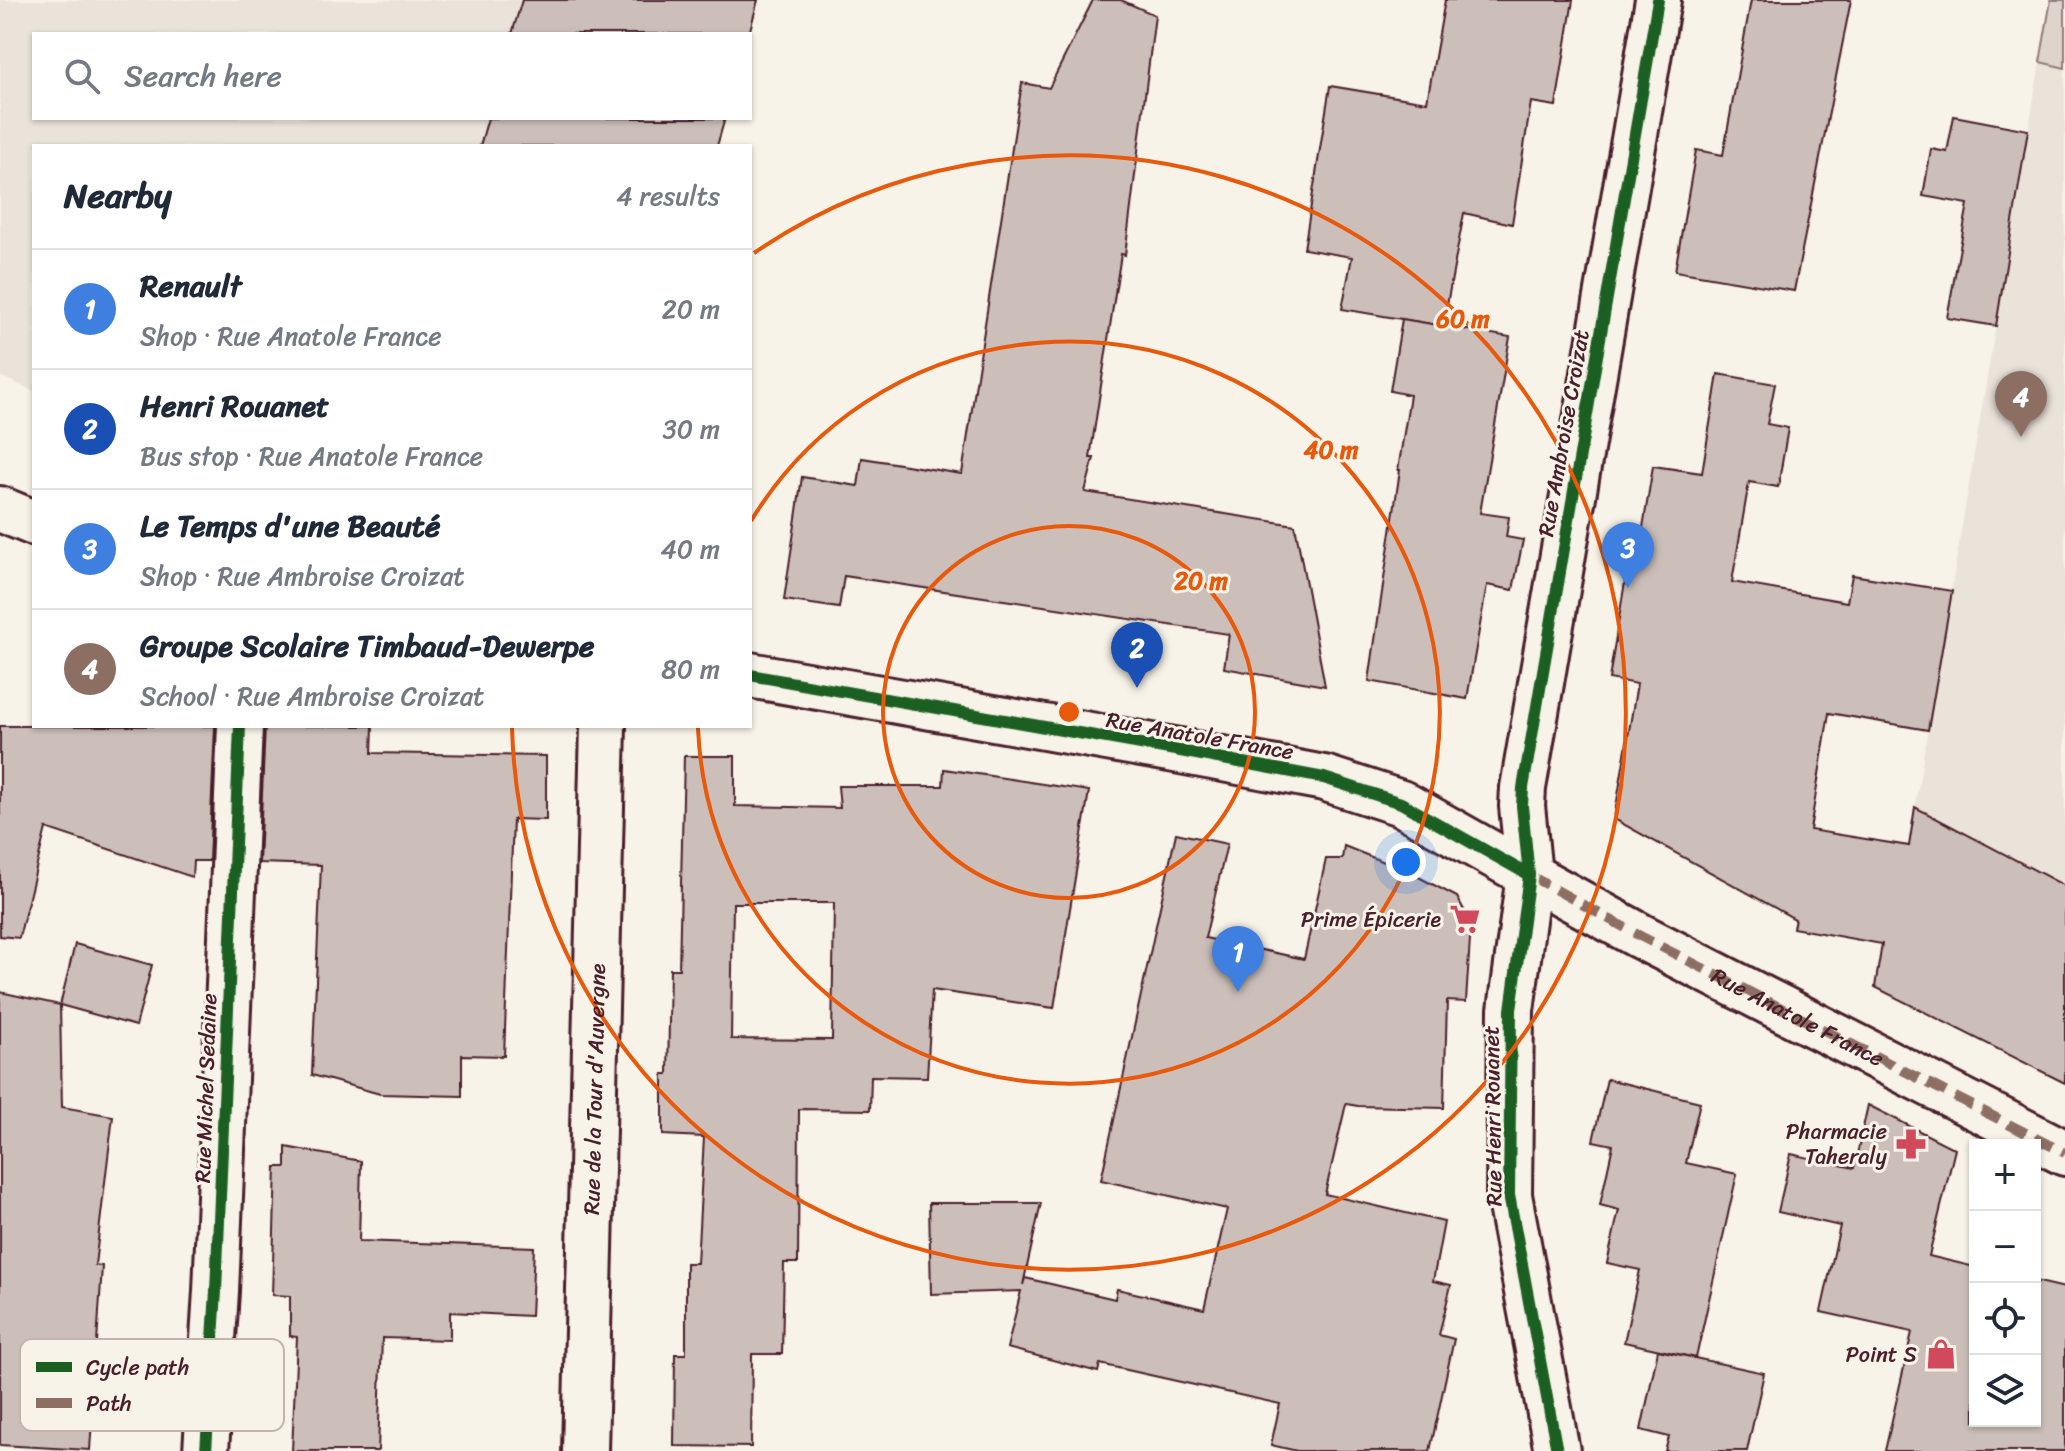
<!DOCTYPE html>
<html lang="en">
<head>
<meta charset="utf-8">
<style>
	:root { --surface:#fff; --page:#f2f2f3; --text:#1f2937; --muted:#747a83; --line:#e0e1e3; --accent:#2563eb }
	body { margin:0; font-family:Sriracha,sans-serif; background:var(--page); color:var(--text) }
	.controls { position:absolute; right:24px; bottom:24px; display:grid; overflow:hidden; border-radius:0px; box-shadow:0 2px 6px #0004 }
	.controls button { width:72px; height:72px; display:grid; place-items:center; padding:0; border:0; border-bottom:2px solid var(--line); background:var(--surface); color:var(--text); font:40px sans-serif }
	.you { position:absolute; left:1406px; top:862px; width:28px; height:28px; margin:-20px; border:6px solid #fff; border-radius:50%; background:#1a73e8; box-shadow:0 0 0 12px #1a73e833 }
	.badge { display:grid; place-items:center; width:52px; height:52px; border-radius:50%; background:var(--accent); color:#fff; font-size:26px; font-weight:700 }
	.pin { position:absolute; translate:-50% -66px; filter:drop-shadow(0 2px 4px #0008) }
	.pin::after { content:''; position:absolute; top:42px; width:28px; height:24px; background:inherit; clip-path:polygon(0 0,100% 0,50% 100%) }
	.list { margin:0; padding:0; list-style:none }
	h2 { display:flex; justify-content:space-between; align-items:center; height:104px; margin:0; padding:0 32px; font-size:34px }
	h2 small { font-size:26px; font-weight:400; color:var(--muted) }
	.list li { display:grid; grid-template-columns:52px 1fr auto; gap:24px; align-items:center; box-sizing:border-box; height:120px; padding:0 32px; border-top:2px solid var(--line) }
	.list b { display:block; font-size:30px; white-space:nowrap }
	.list p { margin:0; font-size:26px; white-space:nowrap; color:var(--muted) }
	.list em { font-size:26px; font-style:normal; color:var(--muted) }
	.icon { flex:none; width:44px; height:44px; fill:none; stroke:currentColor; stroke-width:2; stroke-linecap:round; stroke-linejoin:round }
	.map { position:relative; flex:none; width:2065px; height:1451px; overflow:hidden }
	.search { position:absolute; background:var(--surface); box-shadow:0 2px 6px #0004; left:32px; top:32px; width:720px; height:88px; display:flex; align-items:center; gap:20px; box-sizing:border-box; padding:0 28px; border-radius:0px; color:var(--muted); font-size:30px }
	.panel { position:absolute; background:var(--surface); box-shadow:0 2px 6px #0004; left:32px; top:144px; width:720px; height:584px; border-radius:0px }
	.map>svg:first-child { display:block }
	.built { fill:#eae3da }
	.green { fill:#ded4cc; stroke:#947a7c; stroke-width:2 }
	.building { fill:#ccbfb9; stroke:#4a1f2b; stroke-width:2; fill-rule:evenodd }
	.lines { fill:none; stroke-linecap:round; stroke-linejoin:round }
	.minor-casing { stroke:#4a1f2b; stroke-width:50 }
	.major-casing { stroke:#4a1f2b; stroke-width:50 }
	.minor { stroke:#f7f3e8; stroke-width:44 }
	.major { stroke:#f7f3e8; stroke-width:44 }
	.quiet { stroke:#8d6e63; stroke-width:10; stroke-dasharray:20 10; stroke-linecap:butt }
	.cycleway-casing { stroke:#f7f3e8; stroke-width:17 }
	.cycleway { stroke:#1b5e20; stroke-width:12 }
	.ring { fill:none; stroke:#e8590c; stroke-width:4 }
	.labels { text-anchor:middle; stroke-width:6; stroke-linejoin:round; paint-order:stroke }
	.street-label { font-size:22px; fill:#4a1f2b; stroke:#f7f3e8 }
	.poi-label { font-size:22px; fill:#4a1f2b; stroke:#f7f3e8; text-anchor:end }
	.key { fill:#f7f3e8; stroke:#c3b3af; stroke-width:2 }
	.key-label { font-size:22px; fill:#4a1f2b }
	.centre { fill:#e8590c; stroke:#f7f3e8; stroke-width:4 }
	.ring-label { font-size:24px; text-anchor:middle; font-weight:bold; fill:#e8590c; stroke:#f7f3e8; stroke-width:6; stroke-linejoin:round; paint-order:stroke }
</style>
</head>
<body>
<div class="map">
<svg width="2065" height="1451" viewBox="0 0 2065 1451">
	<rect width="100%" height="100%" fill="#f7f3e8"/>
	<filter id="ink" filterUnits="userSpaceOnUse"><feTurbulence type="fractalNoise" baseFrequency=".0125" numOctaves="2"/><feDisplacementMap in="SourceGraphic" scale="16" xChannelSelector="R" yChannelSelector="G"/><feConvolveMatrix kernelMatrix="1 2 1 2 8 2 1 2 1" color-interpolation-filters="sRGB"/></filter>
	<g filter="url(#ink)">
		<!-- built -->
		<g class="built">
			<path d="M0,0H523L513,34H34V118H489L481,146H34V391L0,376Z"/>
			<path d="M2040,62L2065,68V886L1915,806Z"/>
		</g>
		<!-- green -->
		<path class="green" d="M2051,0H2065V68L2040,62Z"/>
		<!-- building -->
		<g class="building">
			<path d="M522,0H758L749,34H512Z"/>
			<path d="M1093,0H1121L1155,15L1125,255L1121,254L1090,458H1094L1085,492L1295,525L1325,686L1224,668L1229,634L844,576L839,608L784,600L802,477L858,486L862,458L962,474L1022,83L1049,88Z"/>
			<path d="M1445,0H1573L1556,106L1531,102L1512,224L1464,213L1443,326L1342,309L1352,257L1304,249L1330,86L1427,102Z"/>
			<path d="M1751,0H1851L1794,291L1675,271L1696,150L1723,155Z"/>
			<path d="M1954,116L2028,130L1996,326L1947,318L1968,204L1923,196L1931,149L1947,152Z"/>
			<path d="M488,118H725L717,146H480Z"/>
			<path d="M1402,319L1510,337L1480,513L1509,517L1506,537L1523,540L1513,590L1487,585L1467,699L1369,681L1400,470H1398L1410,395L1390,391Z"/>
			<path d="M1718,374L1775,384L1767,424L1788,428L1778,487L1749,482L1732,582L1847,602L1852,575L1952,591L1928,730L1829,713L1810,830L1909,846L1915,807L2065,886V1083L1875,987L1882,944L1793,928L1795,919L1614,819L1637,684L1609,679L1632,539L1641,540L1653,466L1702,473Z"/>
			<path d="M0,726H215L209,861H193L192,877L46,828L19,938L0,936Z"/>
			<path d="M265,726H373L372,753L546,756V820L513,819L504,1056L462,1055V1096L380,1094L312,1075L321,865L259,863Z"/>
			<path d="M684,756H735V806L840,808L838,786H943L944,769L1089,791L1054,1008L932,990L927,1077L871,1076L870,1110L799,1109L798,1263H784L782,1354H752L751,1447L674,1446L675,1354H686V1263H697L704,1137L663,1135V1074H668L670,969H679ZM733,903H834L832,1040L731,1039Z"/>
			<path d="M1176,833L1227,844L1205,938L1304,959L1326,859H1342L1344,846L1409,872L1457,897L1471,923L1466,1002L1447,1001L1444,1108L1358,1106L1346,1104L1325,1194L1444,1222L1433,1281L1451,1285L1439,1335L1454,1339L1430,1451H1297L1271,1445L1280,1404L1100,1364L1098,1372L1007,1348L1021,1291L931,1294L929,1203H1041L1023,1285L1025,1278L1115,1299L1117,1289L1204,1309L1227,1209L1101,1180Z"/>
			<path d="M75,944L152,965L136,1026L60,1005Z"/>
			<path d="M0,992L60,1005L62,1107L113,1116L95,1265L102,1266L90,1450L0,1445Z"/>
			<path d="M1607,1079L1700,1102L1686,1163L1737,1174L1696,1358L1624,1342L1640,1270L1607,1263L1619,1210L1600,1205L1613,1145L1593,1141Z"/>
			<path d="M1868,1105L1955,1149L1929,1256L1975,1267V1421H2035V1281L2065,1288V1451H1885L1912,1332L1821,1312L1840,1226L1778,1212L1791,1154L1854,1168Z"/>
			<path d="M286,1147L361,1161L359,1241L534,1247L531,1316L450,1312V1340L382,1338L378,1451H292L297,1337L290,1336V1296L272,1295L276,1167H286Z"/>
			<path d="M1658,1350L1764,1373L1747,1451H1665L1669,1437L1641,1430Z"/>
		</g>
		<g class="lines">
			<!-- minor casing -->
			<g class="minor-casing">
				<g id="minor">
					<path id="s1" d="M1529,875L1640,936L2065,1153"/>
					<path d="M206,1451L216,1291L240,726"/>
					<path id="s2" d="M585,1451L603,726"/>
					<path d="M1557,1451L1509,1195L1511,1010L1529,875L1522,806L1523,788L1658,0"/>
				</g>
			</g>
			<!-- major casing -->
			<g class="major-casing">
				<g id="major">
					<path d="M0,509L34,523"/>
					<path d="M750,675L1175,750L1324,778L1401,803L1529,875"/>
				</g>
			</g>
			<!-- minor -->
			<use href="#minor" class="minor"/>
			<!-- major -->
			<use href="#major" class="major"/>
			<!-- quiet -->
			<path class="quiet" d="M1529,875L1640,936L2065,1153"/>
			<!-- cycleway casing -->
			<g class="cycleway-casing">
				<g id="cycleway">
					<path d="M750,675L1175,750L1324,778L1401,803L1529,875"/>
					<path d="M206,1451L216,1291L240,726"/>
					<path d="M1557,1451L1509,1195L1511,1010L1529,875L1522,806L1523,788L1658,0"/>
				</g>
			</g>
			<!-- cycleway -->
			<use href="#cycleway" class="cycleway"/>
		</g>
	</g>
	<!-- distance rings -->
	<g class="ring">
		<circle cx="1069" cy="712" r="186"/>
		<path d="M751 521A371 371 0 1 1 698 728"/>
		<path d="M754 253A557 557 0 1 1 512 727"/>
	</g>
	<!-- icons -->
	<defs>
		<g id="supermarket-bare" transform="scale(2.4)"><path d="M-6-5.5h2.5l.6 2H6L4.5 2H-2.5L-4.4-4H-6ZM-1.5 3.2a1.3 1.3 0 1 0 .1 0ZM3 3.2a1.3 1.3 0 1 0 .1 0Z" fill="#d1495b" stroke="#f7f3e8" stroke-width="2.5" paint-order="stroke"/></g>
		<g id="pharmacy-bare" transform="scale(2.4)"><path d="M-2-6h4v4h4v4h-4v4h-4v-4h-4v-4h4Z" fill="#d1495b" stroke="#f7f3e8" stroke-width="2.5" paint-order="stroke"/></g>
		<g id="shop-bare" transform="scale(2.4)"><path d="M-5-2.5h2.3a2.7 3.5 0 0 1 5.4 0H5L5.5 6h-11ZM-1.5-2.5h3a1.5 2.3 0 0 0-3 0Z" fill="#d1495b" stroke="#f7f3e8" stroke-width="2.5" paint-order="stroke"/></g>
	</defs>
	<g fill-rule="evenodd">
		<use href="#supermarket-bare" x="1465" y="919"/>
		<use href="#pharmacy-bare" x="1911" y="1144"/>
		<use href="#shop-bare" x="1941" y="1354"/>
	</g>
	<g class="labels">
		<!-- street labels -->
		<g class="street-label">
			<text transform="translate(1563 433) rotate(-80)" y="8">Rue Ambroise Croizat</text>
			<text transform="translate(1200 735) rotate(10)" y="8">Rue Anatole France</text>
			<text dy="8" stroke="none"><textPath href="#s1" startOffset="304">Rue Anatole France</textPath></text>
			<text transform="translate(205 1088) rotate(-88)" y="8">Rue Michel Sedaine</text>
			<text dy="8" stroke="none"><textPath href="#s2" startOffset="362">Rue de la Tour d'Auvergne</textPath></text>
			<text transform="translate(1492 1116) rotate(-91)" y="8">Rue Henri Rouanet</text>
		</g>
		<!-- poi labels -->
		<g class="poi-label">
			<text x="1441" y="927">Prime Épicerie</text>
			<text x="1887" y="1139">Pharmacie<tspan x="1887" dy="25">Taheraly</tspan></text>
			<text x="1917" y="1362">Point S</text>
		</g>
	</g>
	<!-- legend -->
	<rect x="20" y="1339" width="264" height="92" rx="12" class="key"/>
	<rect x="36" y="1362" width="36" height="10" fill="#1b5e20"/>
	<rect x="36" y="1398" width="36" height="10" fill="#8d6e63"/>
	<g class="key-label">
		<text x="86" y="1375">Cycle path</text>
		<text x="86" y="1411">Path</text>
	</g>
	<circle cx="1069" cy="712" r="12" class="centre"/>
	<g class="ring-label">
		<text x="1463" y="327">60 m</text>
		<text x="1331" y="458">40 m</text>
		<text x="1201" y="589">20 m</text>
	</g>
</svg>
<div class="controls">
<button>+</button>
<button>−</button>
<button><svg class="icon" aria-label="locate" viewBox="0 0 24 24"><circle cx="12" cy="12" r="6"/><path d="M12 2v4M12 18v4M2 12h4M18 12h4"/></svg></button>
<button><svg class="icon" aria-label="layers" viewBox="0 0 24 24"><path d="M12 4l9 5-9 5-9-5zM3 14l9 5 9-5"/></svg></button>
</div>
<div class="you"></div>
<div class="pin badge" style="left:1238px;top:992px;background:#3f7fe0">1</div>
<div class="pin badge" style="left:1137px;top:688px;background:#1a4fb4">2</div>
<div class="pin badge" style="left:1628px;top:588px;background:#3f7fe0">3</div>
<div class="pin badge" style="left:2021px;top:437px;background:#8d6e63">4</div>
<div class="search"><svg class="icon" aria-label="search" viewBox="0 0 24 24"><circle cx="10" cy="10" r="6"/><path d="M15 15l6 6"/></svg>Search here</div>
<section class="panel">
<h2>Nearby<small>4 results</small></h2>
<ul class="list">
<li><span class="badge" style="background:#3f7fe0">1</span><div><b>Renault</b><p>Shop · Rue Anatole France</p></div><em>20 m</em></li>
<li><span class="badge" style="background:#1a4fb4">2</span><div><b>Henri Rouanet</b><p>Bus stop · Rue Anatole France</p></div><em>30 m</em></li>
<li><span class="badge" style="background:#3f7fe0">3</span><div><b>Le Temps d'une Beauté</b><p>Shop · Rue Ambroise Croizat</p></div><em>40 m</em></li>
<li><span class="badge" style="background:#8d6e63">4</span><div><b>Groupe Scolaire Timbaud-Dewerpe</b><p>School · Rue Ambroise Croizat</p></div><em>80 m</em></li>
</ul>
</section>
</div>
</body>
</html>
